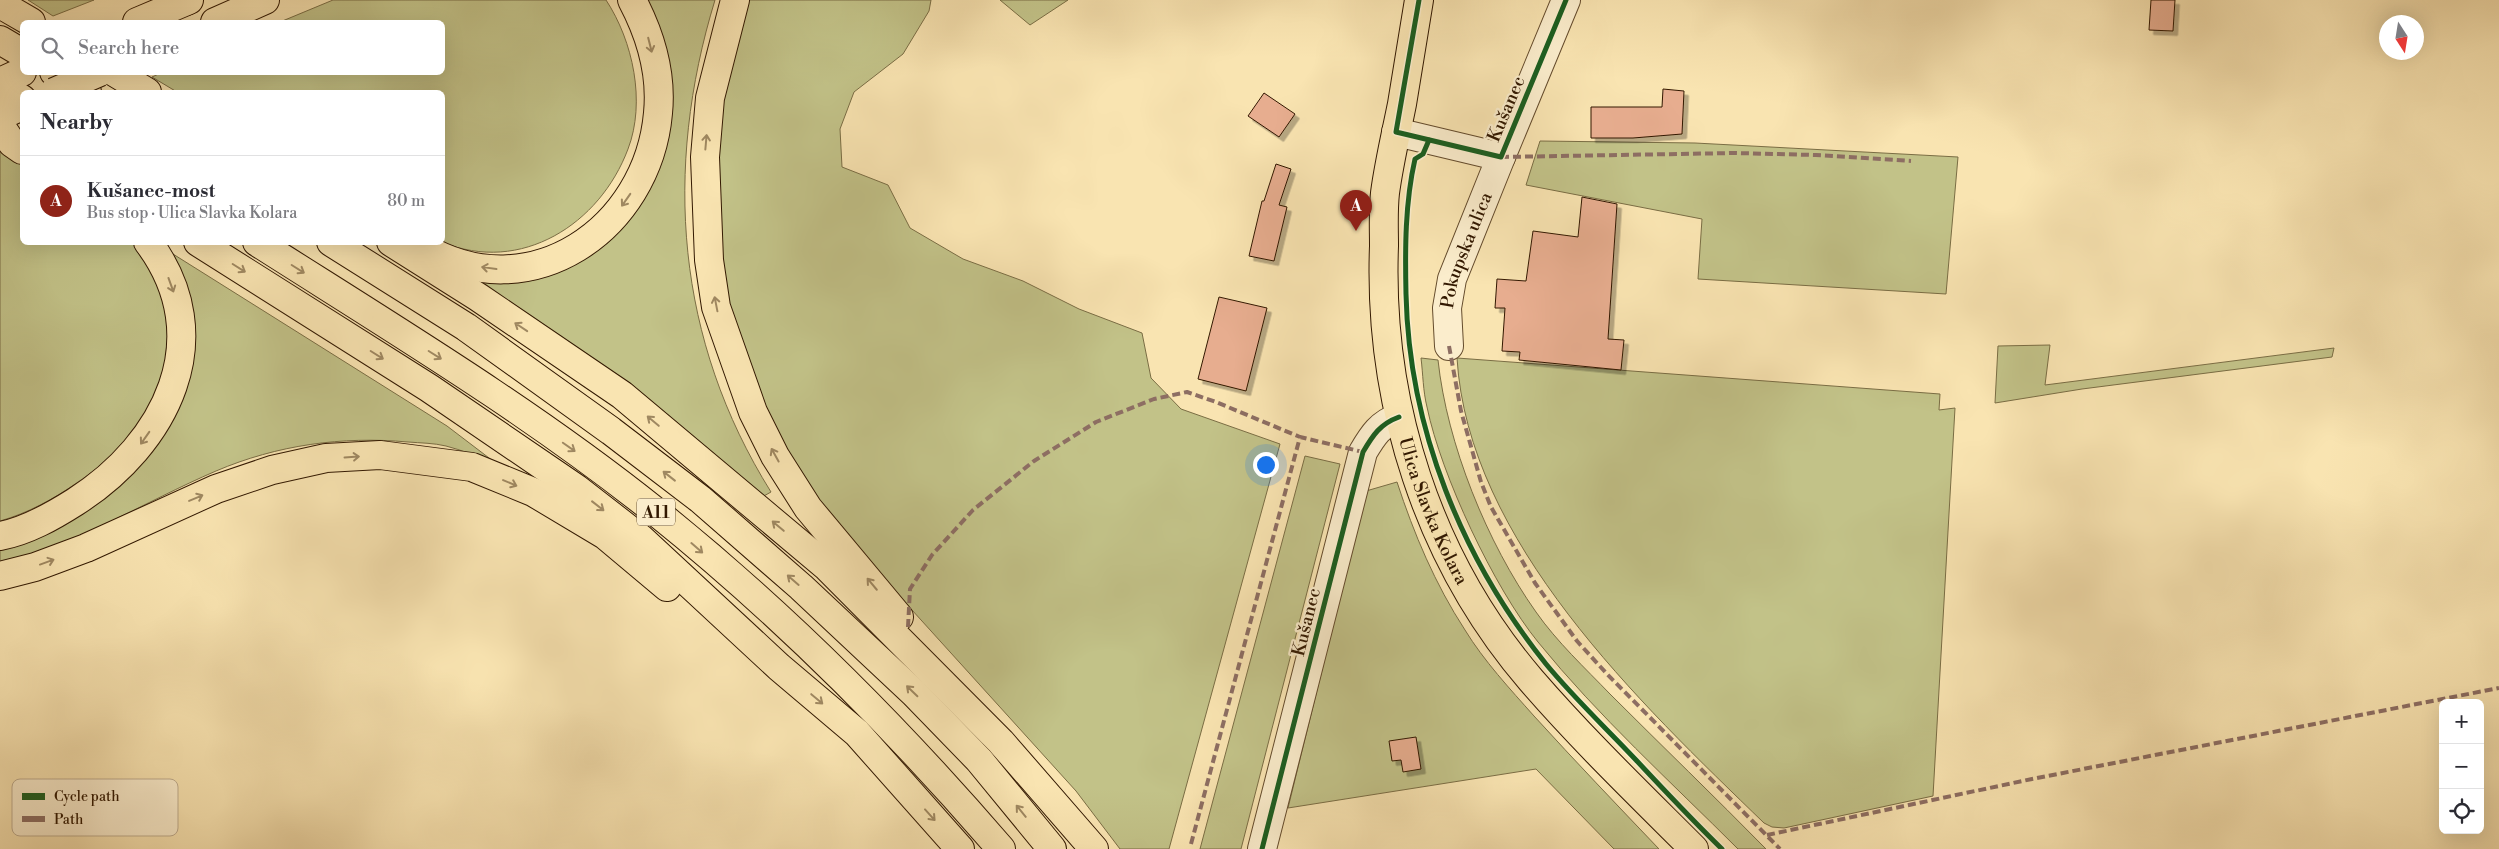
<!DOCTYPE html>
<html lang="en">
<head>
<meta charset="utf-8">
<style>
	:root { --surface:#fff; --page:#f2f2f3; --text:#2b2b33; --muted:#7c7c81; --line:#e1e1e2; --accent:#8f2418 }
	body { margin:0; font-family:"Libre Bodoni",serif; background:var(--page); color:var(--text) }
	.controls { position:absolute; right:15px; bottom:15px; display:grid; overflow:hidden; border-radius:8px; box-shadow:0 5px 20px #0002 }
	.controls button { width:45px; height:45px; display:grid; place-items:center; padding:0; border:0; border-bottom:1px solid var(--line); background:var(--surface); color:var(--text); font:25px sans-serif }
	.compass { position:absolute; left:2379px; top:15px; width:45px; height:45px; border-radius:50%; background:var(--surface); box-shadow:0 5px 20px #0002; rotate:168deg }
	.you { position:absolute; left:1265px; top:464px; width:18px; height:18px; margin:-12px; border:4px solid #fff; border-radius:50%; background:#1a73e8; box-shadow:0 0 0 8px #1a73e833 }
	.badge { display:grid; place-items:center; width:32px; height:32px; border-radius:50%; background:var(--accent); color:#fff; font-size:16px; font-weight:700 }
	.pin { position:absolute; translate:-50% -41px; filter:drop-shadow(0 1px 2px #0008) }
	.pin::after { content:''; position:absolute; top:26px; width:18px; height:15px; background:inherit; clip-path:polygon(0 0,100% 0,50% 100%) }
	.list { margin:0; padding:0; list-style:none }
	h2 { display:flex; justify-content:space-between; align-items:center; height:65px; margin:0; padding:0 20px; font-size:21px }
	h2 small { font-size:16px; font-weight:400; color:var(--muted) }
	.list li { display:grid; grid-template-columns:32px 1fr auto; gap:15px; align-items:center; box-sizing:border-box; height:90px; padding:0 20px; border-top:1px solid var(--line) }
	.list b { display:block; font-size:19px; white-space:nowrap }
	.list p { margin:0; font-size:16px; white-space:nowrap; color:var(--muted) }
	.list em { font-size:16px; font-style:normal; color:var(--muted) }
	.icon { flex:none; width:28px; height:28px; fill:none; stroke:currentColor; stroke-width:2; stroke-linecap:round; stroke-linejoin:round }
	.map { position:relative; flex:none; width:2499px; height:849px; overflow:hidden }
	.search { position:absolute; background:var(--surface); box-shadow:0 5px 20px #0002; left:20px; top:20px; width:425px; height:55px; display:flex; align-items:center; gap:12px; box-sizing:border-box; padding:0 18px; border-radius:8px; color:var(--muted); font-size:19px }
	.panel { position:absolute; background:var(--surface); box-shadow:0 5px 20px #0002; left:20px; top:90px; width:425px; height:155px; border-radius:8px }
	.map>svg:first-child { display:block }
	.green { fill:#c2c288; stroke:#7a6d44 }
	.building { fill:#e7ad8f; stroke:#321800; filter:url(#shadow) }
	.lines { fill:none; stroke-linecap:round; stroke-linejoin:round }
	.minor-casing { stroke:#644b2c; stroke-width:30 }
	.major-casing { stroke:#321800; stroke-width:30 }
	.highway-casing { stroke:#321800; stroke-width:30 }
	.minor { stroke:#fbedcc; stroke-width:28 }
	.major { stroke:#f9e4b1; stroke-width:28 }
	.highway { stroke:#f9e4b1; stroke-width:28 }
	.major-bridge-casing { stroke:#321800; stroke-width:30; stroke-linecap:butt }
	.major-bridge { stroke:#f9e4b1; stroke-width:28 }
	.quiet { stroke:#8d6e63; stroke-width:4; stroke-dasharray:8 4; stroke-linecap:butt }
	.cycleway-casing { stroke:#fbedcc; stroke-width:8 }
	.cycleway { stroke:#1b5e20; stroke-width:5 }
	.oneway { stroke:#9f8861 }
	.labels { text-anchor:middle; stroke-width:4.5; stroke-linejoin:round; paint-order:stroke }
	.shield { fill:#fbedcc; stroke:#6e583d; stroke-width:1 }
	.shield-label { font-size:16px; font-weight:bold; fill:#321800 }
	.street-label { font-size:18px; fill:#321800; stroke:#fbedcc }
	.key { fill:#fbedcc; stroke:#bfad8f; stroke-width:1 }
	.key-label { font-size:14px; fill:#321800 }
</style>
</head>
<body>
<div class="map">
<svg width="2499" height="849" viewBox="0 0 2499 849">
	<defs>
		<filter id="shadow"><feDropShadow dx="4.5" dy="4.5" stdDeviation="0" flood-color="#0004"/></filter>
	</defs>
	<rect width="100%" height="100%" fill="#f9e4b1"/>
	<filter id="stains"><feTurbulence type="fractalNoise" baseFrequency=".004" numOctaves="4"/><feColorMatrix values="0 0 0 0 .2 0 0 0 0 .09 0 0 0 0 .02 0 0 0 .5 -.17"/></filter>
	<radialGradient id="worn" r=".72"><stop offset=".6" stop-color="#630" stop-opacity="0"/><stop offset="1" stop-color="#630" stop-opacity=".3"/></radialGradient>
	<!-- green -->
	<g class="green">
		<path d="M28,0H94L53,16Z"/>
		<path d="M333,0H606C633,41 646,102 628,149C600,224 521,275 442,242V92H177L152,77L163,72H442V22H280Z"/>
		<path d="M643,0H715C663,170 676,340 771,492L762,497L473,281L475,278H528L655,160Z"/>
		<path d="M744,0H931L929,11L903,54L854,92L840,129L842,167L888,185L910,228L963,259L1023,281L1079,309L1142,333L1151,378L1181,409L1280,444L1169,849H1120L1076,791L844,535L797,479L730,329L715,251L718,100Z"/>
		<path d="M1000,0H1068L1030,25Z"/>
		<path d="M1540,141L1695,143L1958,157L1946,294L1698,279L1702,219L1526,185Z"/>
		<path d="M0,150L22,160V242L137,243C171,293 179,343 153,400C149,408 146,420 140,427C125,447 99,468 78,482C54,499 28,513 0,521Z"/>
		<path d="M165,249L447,426L493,461C477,457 462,450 446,446C434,443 420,443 408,442C342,436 277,445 216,471C144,502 76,545 0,564V548L171,413Z"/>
		<path d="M2050,345L2045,385L2334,348L2332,357L2082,389L1995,403L1998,346Z"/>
		<path d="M1421,358L1438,360C1447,444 1487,543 1536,612C1557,642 1585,668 1610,694C1662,746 1715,797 1766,849H1738C1671,782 1598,716 1538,642C1494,588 1441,475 1427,407C1423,391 1423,374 1421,358Z"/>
		<path d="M1457,358L1940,394L1939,410L1955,408L1933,796L1784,828L1772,827L1764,823C1640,703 1468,541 1457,358Z"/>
		<path d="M1305,456L1340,464L1241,849H1200Z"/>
		<path d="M1397,482C1414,534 1435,584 1465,630C1484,661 1510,689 1534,716C1575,761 1617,805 1659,849H1614L1536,769L1288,808L1366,491Z"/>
	</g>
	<!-- building -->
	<g class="building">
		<path d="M2151,0H2175L2173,31L2149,30Z"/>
		<path d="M1663,89L1684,91L1682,134L1633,138H1591V107H1662Z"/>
		<path d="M1264,93L1295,114L1279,137L1248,116Z"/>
		<path d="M1276,164L1291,169L1279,205L1287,207L1274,261L1249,256L1262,201H1264Z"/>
		<path d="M1582,197L1617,204L1608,339L1624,340L1621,370L1519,360L1520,352L1502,351L1505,308H1495L1497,279L1526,281L1533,231L1578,237Z"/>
		<path d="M1219,297L1267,308L1246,391L1198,379Z"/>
		<path d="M1416,737L1421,769L1403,772L1401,760L1392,761L1389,741Z"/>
	</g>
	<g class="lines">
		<!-- minor casing -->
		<g class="minor-casing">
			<g id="minor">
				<path d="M1396,132L1501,157L1566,0"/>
				<path id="s1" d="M1449,346L1447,308L1452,279L1501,157"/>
				<path d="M1262,849L1363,452C1373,435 1380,424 1399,417"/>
			</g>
		</g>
		<!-- major casing -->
		<g class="major-casing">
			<g id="major">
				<path id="s2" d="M1419,0C1413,35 1408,69 1402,104C1396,134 1389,163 1385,193C1383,211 1384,229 1384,246C1378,403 1428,560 1531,680C1582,739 1639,794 1694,849"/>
				<path d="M137,22L189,0"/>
				<path d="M215,22L265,0"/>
				<path d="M0,82L22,72"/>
				<path d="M0,116L22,106"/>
			</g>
		</g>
		<!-- highway casing -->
		<g class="highway-casing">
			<g id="highway">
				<path d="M735,0L710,98L705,157L709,260L716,307L753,412L775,456L808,508L899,617"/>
				<path d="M186,1L188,0"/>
				<path d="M0,4L31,22"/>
				<path d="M0,40L22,53"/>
				<path d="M54,72L87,92"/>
				<path d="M114,72L147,92"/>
				<path d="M0,86L22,99"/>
				<path d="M0,125L12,143L22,150"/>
				<path d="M198,242L429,388L577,489L640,538L779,667L857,733L960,849"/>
				<path d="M257,242C392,328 530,411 655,511C781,612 896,727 1001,849"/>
				<path d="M331,242L466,327L611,431L700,499L801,587L914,693L979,760L1052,849"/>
				<path d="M391,242L478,297L622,395L826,566L1001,742L1094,849"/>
				<path d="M423,247C530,311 648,229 658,113C662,73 650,34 632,0"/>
				<path d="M0,536C27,531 53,516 75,502C166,444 220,338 148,242"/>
				<path d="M0,576L35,567L86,548L216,489L272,470L326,458L380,455L472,467L533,492L605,535L667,587"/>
			</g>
		</g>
		<!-- minor -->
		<use href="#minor" class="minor"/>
		<!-- major -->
		<use href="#major" class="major"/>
		<!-- highway -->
		<use href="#highway" class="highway"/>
		<!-- major-bridge casing -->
		<g class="major-bridge-casing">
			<path id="major-bridge" d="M54,92L100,72"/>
		</g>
		<!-- major-bridge -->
		<use href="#major-bridge" class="major-bridge"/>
		<!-- quiet -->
		<g class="quiet">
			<path d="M1501,157L1735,153L1816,155L1911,161"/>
			<path d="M1449,346L1461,411L1481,482L1491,507L1535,583L1577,641L1607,674L1780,849"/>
			<path d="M908,627L910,589L932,555L973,510L1034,461L1096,422L1154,399L1187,392L1216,402L1300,437"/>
			<path d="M1767,835L2032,779L2499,688"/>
			<path d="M1191,844L1300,437L1363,452"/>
		</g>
		<!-- cycleway casing -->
		<g class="cycleway-casing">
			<g id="cycleway">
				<path d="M1419,0L1396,132L1501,157L1566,0"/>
				<path d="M1429,140L1423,154L1415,159C1405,203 1405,249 1406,294C1409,429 1462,559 1546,664C1574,698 1606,728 1636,760C1664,790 1692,820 1722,849"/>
				<path d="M1262,849L1363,452C1373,435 1380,424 1399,417"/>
			</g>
		</g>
		<!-- cycleway -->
		<use href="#cycleway" class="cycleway"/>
	</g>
	<!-- one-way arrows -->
	<defs><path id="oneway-shaft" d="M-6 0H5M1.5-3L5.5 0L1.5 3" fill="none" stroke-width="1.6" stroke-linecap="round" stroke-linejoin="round" transform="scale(1.25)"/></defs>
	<g class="oneway">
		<use href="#oneway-shaft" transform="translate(650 45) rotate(76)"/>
		<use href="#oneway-shaft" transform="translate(706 142) rotate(-85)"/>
		<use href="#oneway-shaft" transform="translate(626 200) rotate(125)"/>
		<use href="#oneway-shaft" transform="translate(239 268) rotate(32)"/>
		<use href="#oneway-shaft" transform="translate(489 268) rotate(-172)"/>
		<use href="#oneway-shaft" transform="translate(298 269) rotate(32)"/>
		<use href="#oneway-shaft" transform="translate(171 285) rotate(70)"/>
		<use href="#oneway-shaft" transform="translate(716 304) rotate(-101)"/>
		<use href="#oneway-shaft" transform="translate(521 327) rotate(-146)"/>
		<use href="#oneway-shaft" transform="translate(377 355) rotate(32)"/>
		<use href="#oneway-shaft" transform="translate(435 355) rotate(32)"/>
		<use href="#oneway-shaft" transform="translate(653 421) rotate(-140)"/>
		<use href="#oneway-shaft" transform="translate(145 438) rotate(125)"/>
		<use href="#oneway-shaft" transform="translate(569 447) rotate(35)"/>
		<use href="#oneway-shaft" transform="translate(775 455) rotate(-119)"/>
		<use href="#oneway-shaft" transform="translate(352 457) rotate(-4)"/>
		<use href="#oneway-shaft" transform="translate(669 476) rotate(-142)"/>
		<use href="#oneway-shaft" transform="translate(510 483) rotate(23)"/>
		<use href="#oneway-shaft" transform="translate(196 498) rotate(-23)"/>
		<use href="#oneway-shaft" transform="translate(598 506) rotate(38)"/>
		<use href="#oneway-shaft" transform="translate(778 526) rotate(-140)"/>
		<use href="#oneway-shaft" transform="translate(697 548) rotate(41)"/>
		<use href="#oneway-shaft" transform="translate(47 562) rotate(-20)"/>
		<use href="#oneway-shaft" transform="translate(793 580) rotate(-139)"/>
		<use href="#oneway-shaft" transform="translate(872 584) rotate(-130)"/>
		<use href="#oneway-shaft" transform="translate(912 691) rotate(-136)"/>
		<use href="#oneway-shaft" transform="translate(817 699) rotate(40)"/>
		<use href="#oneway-shaft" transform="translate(1021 811) rotate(-129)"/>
		<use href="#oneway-shaft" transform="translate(930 815) rotate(48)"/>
	</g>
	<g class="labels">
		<!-- shield labels -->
		<rect class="shield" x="637" y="498.5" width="38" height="27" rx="4"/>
		<g class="shield-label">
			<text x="656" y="518">A11</text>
		</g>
		<!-- street labels -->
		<g class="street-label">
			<text transform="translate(1506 109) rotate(-67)" y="6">Kušanec</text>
			<text dy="6" stroke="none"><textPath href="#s1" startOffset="99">Pokupska ulica</textPath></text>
			<text dy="6" stroke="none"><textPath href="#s2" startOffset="521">Ulica Slavka Kolara</textPath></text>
			<text transform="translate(1306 622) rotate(-76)" y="6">Kušanec</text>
		</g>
	</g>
	<!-- legend -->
	<rect x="12" y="779" width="166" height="57" rx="8" class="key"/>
	<rect x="22" y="793" width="23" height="7" fill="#1b5e20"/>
	<rect x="22" y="816" width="23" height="6" fill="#8d6e63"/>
	<g class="key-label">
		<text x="54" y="801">Cycle path</text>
		<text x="54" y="824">Path</text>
	</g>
	<rect width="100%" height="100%" filter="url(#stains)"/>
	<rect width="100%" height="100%" fill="url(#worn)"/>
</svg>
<div class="controls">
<button>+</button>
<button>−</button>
<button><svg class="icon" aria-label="locate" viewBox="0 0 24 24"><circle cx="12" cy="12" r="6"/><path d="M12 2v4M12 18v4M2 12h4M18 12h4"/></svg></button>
</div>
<svg class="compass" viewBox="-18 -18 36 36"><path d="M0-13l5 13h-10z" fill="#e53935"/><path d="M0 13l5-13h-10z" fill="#7c7c81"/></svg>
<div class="you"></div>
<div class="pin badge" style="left:1356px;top:231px">A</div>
<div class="search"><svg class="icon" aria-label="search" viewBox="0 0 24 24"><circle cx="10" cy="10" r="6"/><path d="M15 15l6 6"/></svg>Search here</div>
<section class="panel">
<h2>Nearby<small></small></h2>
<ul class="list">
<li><span class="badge">A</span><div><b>Kušanec-most</b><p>Bus stop · Ulica Slavka Kolara</p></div><em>80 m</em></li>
</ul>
</section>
</div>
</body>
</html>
